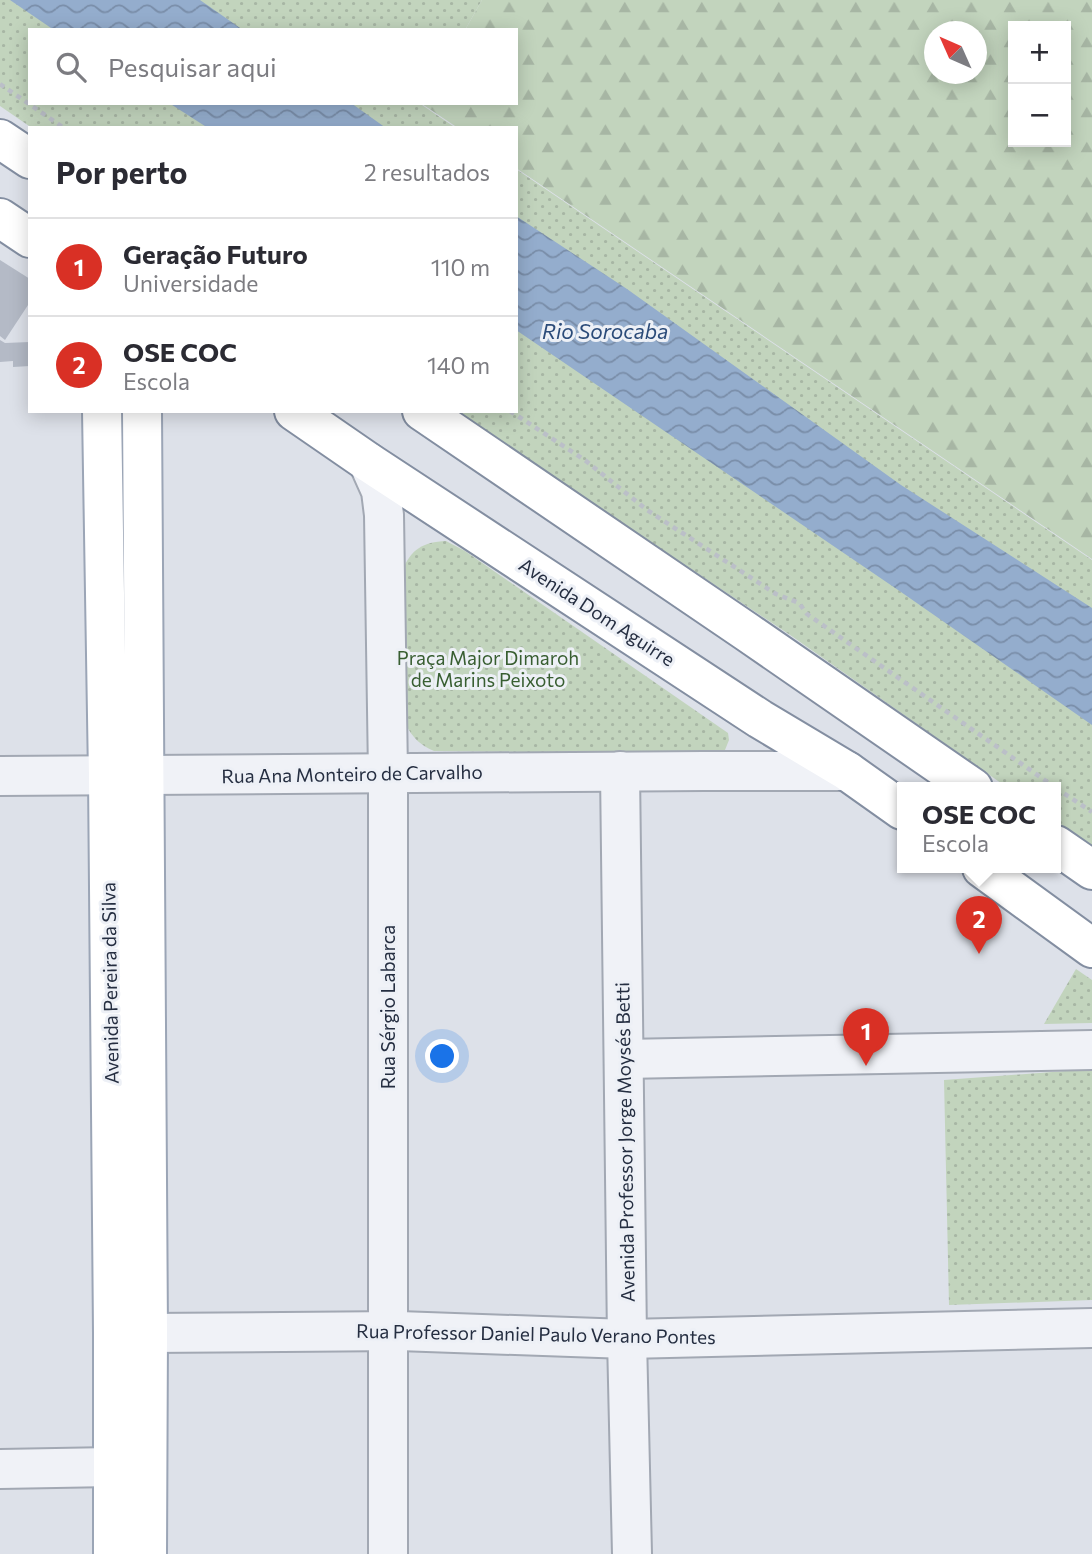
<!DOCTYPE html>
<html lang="pt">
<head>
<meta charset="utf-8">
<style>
	:root { --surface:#fff; --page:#f7f7f7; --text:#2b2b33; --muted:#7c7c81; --line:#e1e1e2; --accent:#d93025 }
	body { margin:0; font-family:Commissioner,sans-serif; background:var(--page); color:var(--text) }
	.controls { position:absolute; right:21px; top:21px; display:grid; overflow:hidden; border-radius:0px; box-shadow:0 4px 18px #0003 }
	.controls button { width:63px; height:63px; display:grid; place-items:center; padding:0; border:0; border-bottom:2px solid var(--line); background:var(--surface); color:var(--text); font:35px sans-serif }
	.compass { position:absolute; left:924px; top:21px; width:63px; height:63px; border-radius:50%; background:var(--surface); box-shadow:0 4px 18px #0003; rotate:315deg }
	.you { position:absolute; left:443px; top:1057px; width:24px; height:24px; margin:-18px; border:5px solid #fff; border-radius:50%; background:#1a73e8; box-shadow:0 0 0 10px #1a73e833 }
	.badge { display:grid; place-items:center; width:46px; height:46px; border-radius:50%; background:var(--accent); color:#fff; font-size:23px; font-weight:700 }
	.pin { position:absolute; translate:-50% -58px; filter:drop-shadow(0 2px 4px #0008) }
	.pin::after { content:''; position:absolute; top:37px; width:24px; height:21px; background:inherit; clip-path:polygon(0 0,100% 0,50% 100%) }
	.popup { position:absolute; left:897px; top:782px; width:164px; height:91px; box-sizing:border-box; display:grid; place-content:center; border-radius:0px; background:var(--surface); filter:drop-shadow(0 2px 5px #0005); font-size:23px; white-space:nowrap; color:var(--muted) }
	.popup b { font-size:26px; color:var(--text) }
	.popup::after { content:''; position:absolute; left:50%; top:100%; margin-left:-14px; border:14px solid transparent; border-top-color:var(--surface) }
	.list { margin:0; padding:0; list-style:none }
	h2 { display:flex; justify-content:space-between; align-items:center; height:91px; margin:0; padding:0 28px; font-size:30px }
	h2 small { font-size:23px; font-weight:400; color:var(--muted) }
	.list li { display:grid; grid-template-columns:46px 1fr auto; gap:21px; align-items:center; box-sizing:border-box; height:98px; padding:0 28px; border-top:2px solid var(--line) }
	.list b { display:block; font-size:26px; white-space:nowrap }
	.list p { margin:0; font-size:23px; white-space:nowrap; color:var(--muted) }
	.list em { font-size:23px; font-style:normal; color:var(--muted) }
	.icon { flex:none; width:38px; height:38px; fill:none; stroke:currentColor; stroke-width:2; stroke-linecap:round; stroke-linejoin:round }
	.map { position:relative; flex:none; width:1092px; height:1554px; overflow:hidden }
	.search { position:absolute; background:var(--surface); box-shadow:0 4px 18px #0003; left:28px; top:28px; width:490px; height:77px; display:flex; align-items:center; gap:18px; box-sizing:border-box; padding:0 24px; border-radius:0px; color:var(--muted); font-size:26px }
	.panel { position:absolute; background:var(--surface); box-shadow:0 4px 18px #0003; left:28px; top:126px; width:490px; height:287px; border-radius:0px }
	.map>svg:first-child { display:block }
	.green { fill:url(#green-dots) }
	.forest { fill:url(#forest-firs); fill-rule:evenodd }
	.water { fill:url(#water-waves) }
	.building { fill:#b4bac6 }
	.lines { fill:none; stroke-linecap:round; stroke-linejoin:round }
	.minor-casing { stroke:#a2a8b3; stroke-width:42 }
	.major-casing { stroke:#9ba5b6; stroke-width:42 }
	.highway-casing { stroke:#838ea1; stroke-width:42 }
	.path { stroke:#bbbfc8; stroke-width:4.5; stroke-dasharray:5 5; stroke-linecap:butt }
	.minor { stroke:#f0f2f7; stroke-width:38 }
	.major { stroke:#fff; stroke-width:38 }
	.highway { stroke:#fff; stroke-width:38 }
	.labels { text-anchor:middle; stroke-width:6; stroke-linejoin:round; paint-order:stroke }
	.street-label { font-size:19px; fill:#252e41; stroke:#edf0f6 }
	.park-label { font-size:19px; fill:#385e31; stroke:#edf0f6 }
	.water-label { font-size:21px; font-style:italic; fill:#2b4b79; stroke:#edf0f6 }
</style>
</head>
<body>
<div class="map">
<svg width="1092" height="1554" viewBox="0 0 1092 1554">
	<defs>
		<pattern id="green-dots" width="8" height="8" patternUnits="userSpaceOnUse" patternTransform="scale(1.75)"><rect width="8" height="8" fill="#c2d4bd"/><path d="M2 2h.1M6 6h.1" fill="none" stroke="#a7b6a4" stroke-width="1.8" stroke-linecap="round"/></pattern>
		<pattern id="forest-firs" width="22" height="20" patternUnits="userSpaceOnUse" patternTransform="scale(1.75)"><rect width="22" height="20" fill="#c2d4bd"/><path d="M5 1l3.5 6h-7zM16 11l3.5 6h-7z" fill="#a7b6a4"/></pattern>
		<pattern id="water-waves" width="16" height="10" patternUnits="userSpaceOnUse" patternTransform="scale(1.75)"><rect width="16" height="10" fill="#94adcd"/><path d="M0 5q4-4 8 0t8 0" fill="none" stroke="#798da8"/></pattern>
	</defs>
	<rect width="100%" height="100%" fill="#dde1e9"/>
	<!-- green -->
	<g class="green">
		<path d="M0,0H482L465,30H30V103H422V105L456,128H32L0,106Z"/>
		<path d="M516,169L1092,560V847L1056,821V788H1008L793,637L454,411H516Z"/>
		<path d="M446,541L465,551L728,733L729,740L725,750L715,754L434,751C420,745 413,738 406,725L402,571C411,549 423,542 446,541Z"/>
		<path d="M1076,969L1092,980V1023L1044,1024Z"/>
		<path d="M1092,1069V1300L949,1305L944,1080Z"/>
	</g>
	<!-- forest -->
	<path class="forest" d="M482,0H1092V559L516,168V128H458L422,104L516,103V30H465ZM1013,26H1066V142H1013ZM934,32H976V74H934Z"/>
	<!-- water -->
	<g class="water">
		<path d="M10,0H200L243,30H54Z"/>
		<path d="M169,103H351L386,128H208Z"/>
		<path d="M516,216L627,289L901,485L1092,608V725L901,592L516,330Z"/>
	</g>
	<!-- building -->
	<g class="building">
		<path d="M0,260L30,279V302L5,340L0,336Z"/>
		<path d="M0,340L5,343L30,342V366L13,367V361L0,362Z"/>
	</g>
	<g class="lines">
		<!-- minor casing -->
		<g class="minor-casing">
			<g id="minor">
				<path d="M368,462L381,491L384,515L388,773V1554"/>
				<path d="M620,771L627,1339L632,1554"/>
				<path d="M0,776L703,771H847"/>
				<path d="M624,1059L1092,1050"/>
				<path d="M148,1333L399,1331L627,1339L1092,1328"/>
				<path d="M0,1469L112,1467L144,1461"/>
			</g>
		</g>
		<!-- major casing -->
		<g class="major-casing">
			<g id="major">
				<path d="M102,411L108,776L113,1333V1554"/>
				<path d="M142,411L148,1333L147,1554"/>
			</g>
		</g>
		<!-- highway casing -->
		<g class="highway-casing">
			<g id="highway">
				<path d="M0,139L30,159"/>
				<path d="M0,218L30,238"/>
				<path d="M294,411L368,462L760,719L847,771L902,810"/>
				<path d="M422,411L747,632L973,788"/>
				<path d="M1056,845L1092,870"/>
				<path d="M982,868L1092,948"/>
			</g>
		</g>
		<!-- path -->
		<g class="path">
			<path d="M0,84L64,128"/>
			<path d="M510,411L586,461L647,510L776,594L799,603L807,614L1056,788"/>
			<path d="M1056,788L1092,812"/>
		</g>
		<!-- minor -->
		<use href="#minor" class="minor"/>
		<!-- major -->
		<use href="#major" class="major"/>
		<!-- highway -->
		<use href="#highway" class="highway"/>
	</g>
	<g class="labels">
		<!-- street labels -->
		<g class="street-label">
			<text transform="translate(597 612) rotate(33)" y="7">Avenida Dom Aguirre</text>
			<text transform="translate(352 774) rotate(-1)" y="7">Rua Ana Monteiro de Carvalho</text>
			<text transform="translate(110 983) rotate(-91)" y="7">Avenida Pereira da Silva</text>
			<text transform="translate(388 1007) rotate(-90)" y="7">Rua Sérgio Labarca</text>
			<text transform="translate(625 1142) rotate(-91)" y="7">Avenida Professor Jorge Moysés Betti</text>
			<text transform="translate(536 1334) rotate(1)" y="7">Rua Professor Daniel Paulo Verano Pontes</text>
		</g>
		<!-- park labels -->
		<g class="park-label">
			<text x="488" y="665">Praça Major Dimaroh<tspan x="488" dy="22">de Marins Peixoto</tspan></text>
		</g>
		<!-- water labels -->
		<g class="water-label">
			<text x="605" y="339">Rio Sorocaba</text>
		</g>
	</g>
</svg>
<div class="controls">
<button>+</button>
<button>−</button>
</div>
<svg class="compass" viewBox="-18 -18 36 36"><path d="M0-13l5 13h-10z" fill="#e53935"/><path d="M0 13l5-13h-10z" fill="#7c7c81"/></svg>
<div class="you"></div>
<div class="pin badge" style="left:866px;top:1066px">1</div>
<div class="pin badge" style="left:979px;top:954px">2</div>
<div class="popup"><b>OSE COC</b>Escola</div>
<div class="search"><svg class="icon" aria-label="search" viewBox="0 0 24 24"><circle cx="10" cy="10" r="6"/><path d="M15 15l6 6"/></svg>Pesquisar aqui</div>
<section class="panel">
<h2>Por perto<small>2 resultados</small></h2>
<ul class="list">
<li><span class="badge">1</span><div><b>Geração Futuro</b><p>Universidade</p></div><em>110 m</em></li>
<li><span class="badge">2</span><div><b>OSE COC</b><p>Escola</p></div><em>140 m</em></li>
</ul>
</section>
</div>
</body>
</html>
